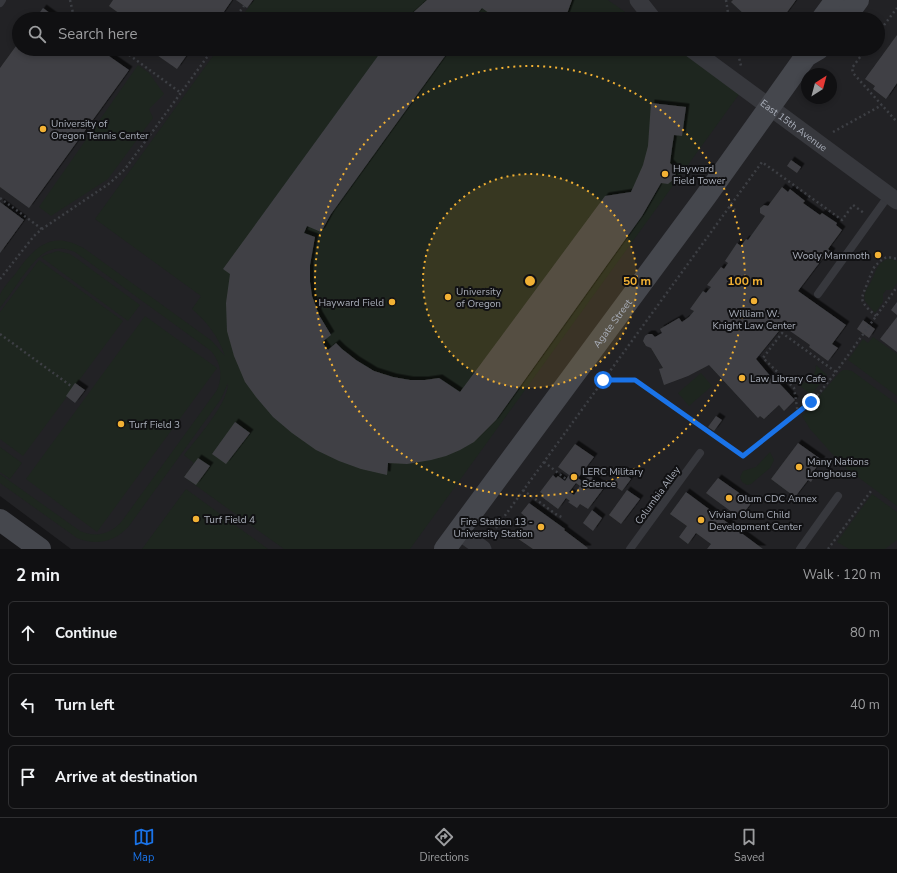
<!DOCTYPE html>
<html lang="en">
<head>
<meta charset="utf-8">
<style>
	:root { --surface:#101012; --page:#1e1e20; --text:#f1f3f6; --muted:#9c9d9f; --line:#303032; --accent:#1a73e8 }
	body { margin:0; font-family:"Nunito Sans",sans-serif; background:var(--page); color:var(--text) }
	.compass { position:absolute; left:801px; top:68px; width:36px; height:36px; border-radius:50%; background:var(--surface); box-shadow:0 2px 6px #0003; rotate:36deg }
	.stop { position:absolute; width:12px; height:12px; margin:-9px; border:3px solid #1a73e8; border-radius:50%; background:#fff }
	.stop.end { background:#1a73e8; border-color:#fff; box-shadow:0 1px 4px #0008 }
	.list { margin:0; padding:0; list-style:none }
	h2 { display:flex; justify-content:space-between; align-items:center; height:52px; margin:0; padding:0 16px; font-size:17px }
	h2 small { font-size:13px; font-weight:400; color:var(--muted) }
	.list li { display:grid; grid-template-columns:26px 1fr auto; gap:12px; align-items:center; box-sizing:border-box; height:64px; margin:0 8px 8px; padding:0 8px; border:1px solid var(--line); border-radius:6px }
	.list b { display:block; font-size:15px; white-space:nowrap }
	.list em { font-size:13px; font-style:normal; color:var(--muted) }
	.icon { flex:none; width:22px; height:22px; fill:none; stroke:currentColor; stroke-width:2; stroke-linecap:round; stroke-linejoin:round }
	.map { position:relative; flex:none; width:897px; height:549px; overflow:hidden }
	.search { position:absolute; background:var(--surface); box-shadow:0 2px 6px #0003; left:12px; right:12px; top:12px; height:44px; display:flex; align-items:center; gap:10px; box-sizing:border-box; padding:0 14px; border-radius:22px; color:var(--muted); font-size:15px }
	.sheet { height:268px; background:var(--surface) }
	nav { display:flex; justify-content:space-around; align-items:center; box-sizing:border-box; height:56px; border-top:1px solid var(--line); background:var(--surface); font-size:11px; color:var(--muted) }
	nav a { display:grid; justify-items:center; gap:2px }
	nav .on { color:var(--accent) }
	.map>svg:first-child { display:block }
	.built { fill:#222225; fill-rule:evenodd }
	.green { fill:#1e261f }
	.building { fill:#404145; fill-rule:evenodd; filter:url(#shadow) }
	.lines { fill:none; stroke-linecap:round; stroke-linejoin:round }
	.path { stroke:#3d3f44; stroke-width:2.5; stroke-dasharray:2 3; stroke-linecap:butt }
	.lane { stroke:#37383d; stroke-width:8 }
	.street { stroke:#37383d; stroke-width:17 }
	.secondary { stroke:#45474d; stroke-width:22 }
	.route { stroke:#1a73e8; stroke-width:5 }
	.ring { fill:none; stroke:#f2b134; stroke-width:2; stroke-dasharray:2 4 }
	.poi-dot { fill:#f2b134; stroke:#111113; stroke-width:1.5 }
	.labels { text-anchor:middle; stroke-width:4; stroke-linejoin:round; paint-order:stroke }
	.poi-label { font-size:10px; fill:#a8adb8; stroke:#111113; text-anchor:start }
	.street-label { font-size:10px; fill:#a8adb8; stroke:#111113 }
	.centre { fill:#f2b134; stroke:#111113; stroke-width:2 }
	.ring-label { font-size:12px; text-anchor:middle; font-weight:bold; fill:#f2b134; stroke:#111113; stroke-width:4; stroke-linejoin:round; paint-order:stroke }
</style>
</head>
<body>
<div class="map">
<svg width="897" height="549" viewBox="0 0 897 549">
	<defs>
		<filter id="shadow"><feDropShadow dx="3.5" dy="-3.5" stdDeviation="0" flood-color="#0009"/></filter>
	</defs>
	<rect width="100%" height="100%" fill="#161618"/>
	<!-- built -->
	<path class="built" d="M0,0H897V549H71L0,496ZM19,19H878V49H19ZM807,74H831V98H807Z"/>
	<!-- green -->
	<g class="green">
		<path d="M254,0H608L635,19H240Z"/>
		<path d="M218,49H677L740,93L410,549H284L184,477L194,463L184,455C197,438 228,404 228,383L221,399L129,526C115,542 96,546 77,538L0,483V474L80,531C96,538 111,534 122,521L217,390C223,376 221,363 211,351L75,252C48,241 37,258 22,277C15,288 7,298 0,308C0,304 0,299 0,295C1,290 12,278 16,273C34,247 52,229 85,249L212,341L225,356C218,336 207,322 192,309L201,296L95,219Z"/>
		<path d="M138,65L149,73L164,94L149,109L153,118L108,179L51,216L39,207Z"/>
		<path d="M58,251L70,254L76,258L140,305L128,321L41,257L48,254Z"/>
		<path d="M889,258L897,261V283L892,290H886L883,294V302L875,313L865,301C863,292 868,288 872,280C877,269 876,264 889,258Z"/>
		<path d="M39,260L123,321L23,456L0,439V312Z"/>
		<path d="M145,316L217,368L97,532L26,479Z"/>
		<path d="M873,337L897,354V396L848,360L863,339L868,343Z"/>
		<path d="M816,365L827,375L811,395L798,384C809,383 816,376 816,365Z"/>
		<path d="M843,370H848L852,371L897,404V506L843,466L810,429L802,416L840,372Z"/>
		<path d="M701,373L712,386L689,406L678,393Z"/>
		<path d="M0,447L22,463L10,479L0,472Z"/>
		<path d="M770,452L774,460L770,468L751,484L747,485L742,482L740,477L743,471L756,467Z"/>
		<path d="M186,489L268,549H142Z"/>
		<path d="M872,494L897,512V540L885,549H849L837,542Z"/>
	</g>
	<!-- building -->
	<g class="building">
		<path d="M113,0H232L219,19H127L109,6Z"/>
		<path d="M236,0H253L247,8Z"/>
		<path d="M427,0H572L565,19H497L482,8L473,19H406Z"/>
		<path d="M733,0H796L782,19H744L746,16L731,2Z"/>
		<path d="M43,8L58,19H35Z"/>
		<path d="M897,35V83L886,99L873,89L875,86L865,79Z"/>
		<path d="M19,42V49H99L129,70L29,208L0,187V68Z"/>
		<path d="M157,49H191L177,69L154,53Z"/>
		<path d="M383,49H451L445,56L331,214L321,232L307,226L304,233L315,237L310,265V282L312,296L319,315L331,335L322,342L328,350L336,343L342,349L356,360L374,371L393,377L410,380H425L439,378L460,392L605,196L631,192L643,165L648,146L651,103L686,107L682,136L674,135L672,148L670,163L675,168L676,172L674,179L668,184L661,183L642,216L496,420L474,442L460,450L446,456L431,460L407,464L388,463L387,475L361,469L339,461L316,450L292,433L273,417L256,397L245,382L234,356L227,331L226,303L230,274L223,269Z"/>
		<path d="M791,160L801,167L797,173L787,166Z"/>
		<path d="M782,187L788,192L790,189L805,201L803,203L820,215L822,213L837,223L836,225L842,230L828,249L832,252L826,260L823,258L798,291L846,325L832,344L838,348L828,361L809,347L810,345L783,326L756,359L777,384L779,383L795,400L784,411L779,405L764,419L760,416L758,418L709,365L688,376L664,385L659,369L663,368L651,348L646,346L643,341L645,336L648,334H652L655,337L662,333L660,329L679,318L682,322L689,317L694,311L690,309L703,291L706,293L711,287L707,285L721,267L724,269L728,263L725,261L737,243L741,246L746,239L748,240L765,216L760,213V208L764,205L768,206Z"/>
		<path d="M0,202L24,220L0,253Z"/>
		<path d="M897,302V315L891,310Z"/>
		<path d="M897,317V352L880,339Z"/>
		<path d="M863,320L875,329L869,338L857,329Z"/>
		<path d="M75,383L85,390L75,403L66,396Z"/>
		<path d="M716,416L722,420L714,431L708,427Z"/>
		<path d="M235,422L250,433L226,464L212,454Z"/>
		<path d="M798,443L822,460L812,473L815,475L811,482L808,480L795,497L771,479Z"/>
		<path d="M575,444L594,457L578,478L583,482L589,475L600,484L603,489L588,509L580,504L577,508L568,502L570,501L566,498L558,509L542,497L544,495L540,492L553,475L556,478L558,476L565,481L569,475L558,467ZM576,483L580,486L574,495L569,492Z"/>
		<path d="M198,458L210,466L196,485L184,477Z"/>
		<path d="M622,472L631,479L622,491L612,484Z"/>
		<path d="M718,478L752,502L740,518L706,493Z"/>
		<path d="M627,490L640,499L621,524L609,515Z"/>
		<path d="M686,492L763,549H707L711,544L696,533L688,544L679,537L687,526L670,514Z"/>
		<path d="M529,503L565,529L564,530L588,548L587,549H533L514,536L527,518L521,513Z"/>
		<path d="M592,510L602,518L593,531L583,523Z"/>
	</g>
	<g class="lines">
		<!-- path -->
		<g class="path">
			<path d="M70,0L73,13L80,19"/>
			<path d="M726,0L729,19"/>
			<path d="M234,19L244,6"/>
			<path d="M878,33L897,8"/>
			<path d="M121,49L181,93"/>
			<path d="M737,49L741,66"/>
			<path d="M866,49L852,68L853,73L897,122"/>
			<path d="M833,132L882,105"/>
			<path d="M0,198L42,229"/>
			<path d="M730,206L735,210"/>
			<path d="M0,279L34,236L42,229L110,183L125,169L213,49"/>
			<path d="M876,316C871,311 863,306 862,298C862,296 873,268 875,266C879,262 883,258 888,257L897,259"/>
			<path d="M0,334L71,386"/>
			<path d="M603,380H635L743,456L813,401L836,372L897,287"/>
			<path d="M798,414L794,388L763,358L782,333L836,372"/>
			<path d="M544,462L566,479"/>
			<path d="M523,490L557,515L564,518"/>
			<path d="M493,532L762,162L842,220L853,205L864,213"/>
			<path d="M828,549L871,491"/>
		</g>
		<!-- lane -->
		<g class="lane">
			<path d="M0,3L2,0"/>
			<path d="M818,294L889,195"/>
			<path d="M630,549L700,453"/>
			<path d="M800,549L838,496"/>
		</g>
		<!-- street -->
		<g class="street">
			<path d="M638,0L653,19"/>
			<path id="s1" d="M691,49L897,201"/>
			<path d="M458,531L483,549"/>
		</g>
		<!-- secondary -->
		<g class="secondary">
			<path d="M822,19L836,0"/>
			<path d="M844,19L858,0"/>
			<path d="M0,520L40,549"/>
			<path id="s2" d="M445,549L706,196L806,56L818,49"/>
		</g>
	</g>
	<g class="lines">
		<!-- route -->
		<path class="route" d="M603,380H635L743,456L811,402"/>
	</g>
	<!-- distance rings -->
	<circle cx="530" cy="281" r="107" fill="#f2b134" fill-opacity=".12"/>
	<g class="ring">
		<circle cx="530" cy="281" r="107"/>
		<circle cx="530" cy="281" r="215"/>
	</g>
	<!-- markers -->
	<g class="poi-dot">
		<circle cx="43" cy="129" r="4"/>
		<circle cx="665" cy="174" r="4"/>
		<circle cx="878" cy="255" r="4"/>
		<circle cx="448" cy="297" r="4"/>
		<circle cx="754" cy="301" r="4"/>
		<circle cx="392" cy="302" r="4"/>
		<circle cx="742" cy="378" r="4"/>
		<circle cx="121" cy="424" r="4"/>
		<circle cx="799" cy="467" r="4"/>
		<circle cx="574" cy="477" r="4"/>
		<circle cx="729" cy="498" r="4"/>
		<circle cx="196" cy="519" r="4"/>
		<circle cx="701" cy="520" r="4"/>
		<circle cx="541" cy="527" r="4"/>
	</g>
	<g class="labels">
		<!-- poi labels -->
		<g class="poi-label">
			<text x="51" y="127">University of<tspan x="51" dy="12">Oregon Tennis Center</tspan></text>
			<text x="673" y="172">Hayward<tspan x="673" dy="12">Field Tower</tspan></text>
			<text x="870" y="259" text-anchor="end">Wooly Mammoth</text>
			<text x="456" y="295">University<tspan x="456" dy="12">of Oregon</tspan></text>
			<text x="384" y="306" text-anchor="end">Hayward Field</text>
			<text x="754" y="317" text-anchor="middle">William W.<tspan x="754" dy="12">Knight Law Center</tspan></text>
			<text x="750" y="382">Law Library Cafe</text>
			<text x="129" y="428">Turf Field 3</text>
			<text x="807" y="465">Many Nations<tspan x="807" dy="12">Longhouse</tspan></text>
			<text x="582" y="475">LERC Military<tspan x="582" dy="12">Science</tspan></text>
			<text x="737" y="502">Olum CDC Annex</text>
			<text x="709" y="518">Vivian Olum Child<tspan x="709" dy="12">Development Center</tspan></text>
			<text x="204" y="523">Turf Field 4</text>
			<text x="533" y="525" text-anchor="end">Fire Station 13 -<tspan x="533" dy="12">University Station</tspan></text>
		</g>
		<!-- street labels -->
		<g class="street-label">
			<text dy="4" stroke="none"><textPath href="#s1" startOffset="128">East 15th Avenue</textPath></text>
			<text dy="4" stroke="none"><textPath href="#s2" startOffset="281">Agate Street</textPath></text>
			<text transform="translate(657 495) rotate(-54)" y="4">Columbia Alley</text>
		</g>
	</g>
	<circle cx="530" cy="281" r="6" class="centre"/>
	<g class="ring-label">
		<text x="637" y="285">50 m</text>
		<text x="745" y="285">100 m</text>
	</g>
</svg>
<svg class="compass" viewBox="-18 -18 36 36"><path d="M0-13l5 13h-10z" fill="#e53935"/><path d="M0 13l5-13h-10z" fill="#9c9d9f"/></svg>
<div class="stop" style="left:603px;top:380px"></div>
<div class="stop end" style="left:811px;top:402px"></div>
<div class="search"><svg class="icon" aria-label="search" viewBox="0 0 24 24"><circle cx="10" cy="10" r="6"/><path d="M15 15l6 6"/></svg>Search here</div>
</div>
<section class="sheet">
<h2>2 min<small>Walk · 120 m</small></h2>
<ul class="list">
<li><svg class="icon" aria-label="ahead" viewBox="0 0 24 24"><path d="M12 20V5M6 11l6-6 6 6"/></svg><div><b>Continue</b></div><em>80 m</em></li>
<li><svg class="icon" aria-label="left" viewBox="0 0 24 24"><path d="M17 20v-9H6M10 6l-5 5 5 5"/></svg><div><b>Turn left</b></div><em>40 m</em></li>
<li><svg class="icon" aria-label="arrive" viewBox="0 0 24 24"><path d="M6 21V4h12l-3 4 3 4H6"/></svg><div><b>Arrive at destination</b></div></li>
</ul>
</section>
<nav>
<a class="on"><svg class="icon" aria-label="map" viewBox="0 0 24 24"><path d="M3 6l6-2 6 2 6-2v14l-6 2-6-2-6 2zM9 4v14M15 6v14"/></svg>Map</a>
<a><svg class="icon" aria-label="directions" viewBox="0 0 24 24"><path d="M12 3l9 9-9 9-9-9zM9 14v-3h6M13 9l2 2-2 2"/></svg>Directions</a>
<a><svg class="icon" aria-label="saved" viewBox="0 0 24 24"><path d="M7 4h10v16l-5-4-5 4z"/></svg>Saved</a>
</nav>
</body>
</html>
